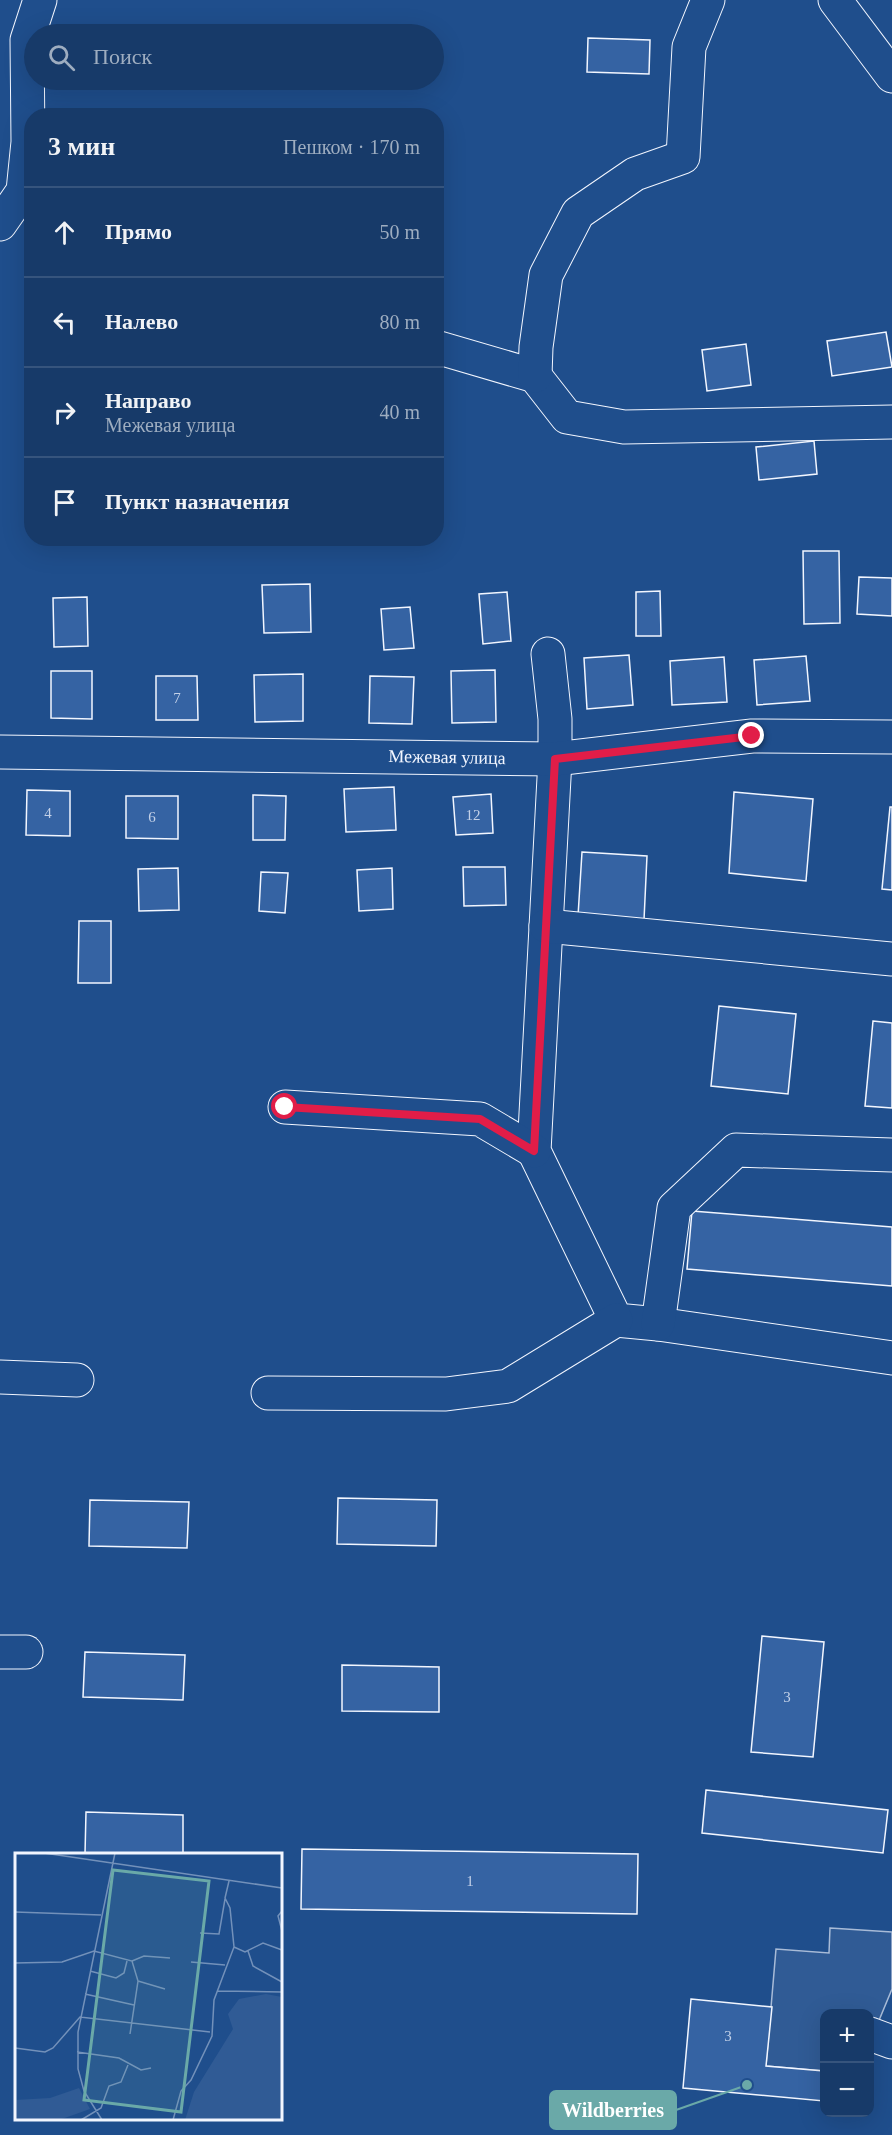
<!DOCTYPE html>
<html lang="ru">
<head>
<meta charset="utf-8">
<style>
	:root { --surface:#173a69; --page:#244571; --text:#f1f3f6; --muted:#9eadc0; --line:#36547d }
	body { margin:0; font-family:Georgia,serif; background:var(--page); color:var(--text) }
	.controls { position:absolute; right:18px; bottom:18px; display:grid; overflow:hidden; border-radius:12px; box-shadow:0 6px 24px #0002 }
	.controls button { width:54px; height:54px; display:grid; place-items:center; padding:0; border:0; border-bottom:2px solid var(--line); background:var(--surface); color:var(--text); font:30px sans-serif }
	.stop { position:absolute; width:18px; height:18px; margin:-14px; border:4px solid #e11d48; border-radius:50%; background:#fff }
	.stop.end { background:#e11d48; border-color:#fff; box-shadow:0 2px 6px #0008 }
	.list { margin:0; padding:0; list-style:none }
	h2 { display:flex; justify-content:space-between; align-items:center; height:78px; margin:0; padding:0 24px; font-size:26px }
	h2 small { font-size:20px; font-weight:400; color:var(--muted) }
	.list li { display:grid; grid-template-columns:39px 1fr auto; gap:18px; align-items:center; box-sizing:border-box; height:90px; padding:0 24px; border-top:2px solid var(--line) }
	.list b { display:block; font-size:22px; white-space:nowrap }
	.list p { margin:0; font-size:20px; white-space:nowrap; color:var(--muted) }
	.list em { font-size:20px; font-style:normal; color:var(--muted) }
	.icon { flex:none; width:33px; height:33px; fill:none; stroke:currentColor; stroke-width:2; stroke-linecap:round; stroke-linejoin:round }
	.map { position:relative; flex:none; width:892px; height:2135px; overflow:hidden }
	.search { position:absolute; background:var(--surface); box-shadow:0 6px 24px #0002; left:24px; top:24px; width:420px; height:66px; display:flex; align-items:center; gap:15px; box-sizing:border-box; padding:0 21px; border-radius:33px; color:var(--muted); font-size:22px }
	.panel { position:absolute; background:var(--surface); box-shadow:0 6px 24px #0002; left:24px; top:108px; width:420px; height:438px; border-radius:24px }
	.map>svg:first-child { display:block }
	.built { fill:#305b95; stroke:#a8bbd7; stroke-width:1.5 }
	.building { fill:#3563a3; stroke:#f2f6ff; stroke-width:1.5 }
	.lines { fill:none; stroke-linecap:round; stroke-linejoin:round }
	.minor-casing { stroke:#f2f6ff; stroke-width:35 }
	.minor { stroke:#1f4e8c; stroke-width:33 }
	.route { stroke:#e11d48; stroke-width:8 }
	.labels { text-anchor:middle; stroke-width:4.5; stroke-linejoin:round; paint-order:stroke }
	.number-label { font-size:15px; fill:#c3d1e8 }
	.street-label { font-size:18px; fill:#f2f6ff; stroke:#1f4e8c }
	.inset-road { fill:none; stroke:#7391ba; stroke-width:1.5 }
	.view { fill:#6aa9a8; fill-opacity:0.15; stroke:#6aa9a8; stroke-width:3 }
	.inset-edge { fill:none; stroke:#f2f6ff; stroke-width:3 }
	.leader { fill:none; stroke:#6aa9a8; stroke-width:2 }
	.callout-dot { fill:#6aa9a8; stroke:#1f4e8c; stroke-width:2 }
	.callout { fill:#6aa9a8; stroke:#6aa9a8; stroke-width:2 }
	.callout-label { font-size:20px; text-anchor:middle; font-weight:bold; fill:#fff }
</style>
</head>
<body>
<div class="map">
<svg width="892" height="2135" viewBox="0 0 892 2135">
	<rect width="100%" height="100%" fill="#1f4e8c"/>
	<!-- built -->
	<path class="built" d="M830,1928L892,1932V1989L870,2042V2014H824V2071L766,2066L776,1949L829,1953Z"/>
	<!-- building -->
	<g class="building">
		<path d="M588,38L650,40L649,74L587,72Z"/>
		<path d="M886,332L892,367L832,376L827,341Z"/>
		<path d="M746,344L751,385L707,391L702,350Z"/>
		<path d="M814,441L817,474L759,480L756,447Z"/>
		<path d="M803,551H839L840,623L804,624Z"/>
		<path d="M859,577L892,578V616L857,614Z"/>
		<path d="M310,584L311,632L264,633L262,585Z"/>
		<path d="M660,591L661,636H636V592Z"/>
		<path d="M507,592L511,641L483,644L479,594Z"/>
		<path d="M87,597L88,646L54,647L53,598Z"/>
		<path d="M410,607L414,648L384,650L381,609Z"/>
		<path d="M629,655L633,705L587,709L584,658Z"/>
		<path d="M806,656L810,701L757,705L754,660Z"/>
		<path d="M724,657L727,702L672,705L670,661Z"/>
		<path d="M495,670L496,722L452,723L451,671Z"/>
		<path d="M51,671H92V719L51,718Z"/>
		<path d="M303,674V721L255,722L254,675Z"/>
		<path d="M156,676H197L198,720H156Z"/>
		<path d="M370,676L414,677L412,724L369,723Z"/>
		<path d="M394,787L396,830L346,832L344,789Z"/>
		<path d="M27,790L70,791V836L26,835Z"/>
		<path d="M734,792L813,799L806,881L729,873Z"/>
		<path d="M491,794L493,833L456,835L453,797Z"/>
		<path d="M253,795L286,796L285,840H253Z"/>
		<path d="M126,796H178V839L126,838Z"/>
		<path d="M890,807H892V890L882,889Z"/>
		<path d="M582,852L647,856L644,920L578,916Z"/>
		<path d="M463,867H505L506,905L464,906Z"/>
		<path d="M178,868L179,910L139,911L138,869Z"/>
		<path d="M392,868L393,909L359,911L357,870Z"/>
		<path d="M261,872L288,873L285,913L259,911Z"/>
		<path d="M79,921H111V983H78Z"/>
		<path d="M719,1006L796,1014L788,1094L711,1086Z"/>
		<path d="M873,1021L892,1023V1108L865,1106Z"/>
		<path d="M692,1211L892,1227V1286L687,1269Z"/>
		<path d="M338,1498L437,1500L436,1546L337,1544Z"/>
		<path d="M90,1500L189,1502L187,1548L89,1546Z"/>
		<path d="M762,1636L824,1642L813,1757L751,1752Z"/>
		<path d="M85,1652L185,1655L183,1700L83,1697Z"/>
		<path d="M342,1665L439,1667V1712L342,1711Z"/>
		<path d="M706,1790L888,1810L883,1853L702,1833Z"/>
		<path d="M86,1812L183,1815V1854H85Z"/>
		<path d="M302,1849L638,1854L637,1914L301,1909Z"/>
		<path d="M691,1999L772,2007L766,2066L824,2071V2101L683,2088Z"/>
	</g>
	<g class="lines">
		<!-- minor casing -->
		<g class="minor-casing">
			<g id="minor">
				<path d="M835,0L892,76"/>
				<path d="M0,224L23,191L28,142L27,40L40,0"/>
				<path d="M436,347L535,376L567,417L624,427L892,422"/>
				<path d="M535,376L536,347L546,275L578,213L635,174L683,157L689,47L708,0"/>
				<path d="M548,654L555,719V759L534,1151L616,1320L658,1324L892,1358"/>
				<path d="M0,752L555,759L752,736L892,737"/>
				<path d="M546,926L892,959"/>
				<path d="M285,1107L480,1119L534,1151"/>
				<path d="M658,1324L674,1208L736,1150L892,1155"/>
				<path d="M0,1377L77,1380"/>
				<path d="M268,1393L446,1394L508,1386L616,1320"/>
				<path d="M0,1652H26"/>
				<path d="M870,2034L892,2042"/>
			</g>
		</g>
		<!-- minor -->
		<use href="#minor" class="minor"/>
	</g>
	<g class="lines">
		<!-- route -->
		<path class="route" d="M285,1107L480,1119L534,1151L555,759L752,736"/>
	</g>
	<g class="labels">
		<!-- number labels -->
		<g class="number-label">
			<text x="177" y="703">7</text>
			<text x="48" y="818">4</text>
			<text x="473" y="820">12</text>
			<text x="152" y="822">6</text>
			<text x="787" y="1702">3</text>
			<text x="470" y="1886">1</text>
			<text x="728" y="2041">3</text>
		</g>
		<!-- street labels -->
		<g class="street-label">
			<text transform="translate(447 757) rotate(1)" y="6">Межевая улица</text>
		</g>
	</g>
	<!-- overview -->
	<g transform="translate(15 1853)">
		<rect width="267" height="267" fill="#1f4e8c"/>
		<path d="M251,141L267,144V267H170L179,239L218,176L213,161L224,146ZM64,235L75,256L44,267H0V247L35,245Z" fill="#305b95"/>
		<path class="inset-road" d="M29,0L267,35M267,58L263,63L267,78M0,59L86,62M185,80L204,81L210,46M219,94L230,99L248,90L267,97M233,98L238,113L267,129M117,108L129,103L155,105M176,109L210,112M0,110L47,109L79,98L117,108L123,128L115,181M75,118L101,125L109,120L112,108M123,128L150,136M202,138L267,139M70,141L119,152M0,195L30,199L38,195L65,164L195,179M62,199L104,205L126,217L136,215M66,267L86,255L94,233L106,229L113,212M87,267L69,238L63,216V179L100,0M158,267L166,238L176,227L197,183L199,147L219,94L215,55L210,45L214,28"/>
		<path class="view" d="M98,17L194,28L166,259L69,247Z"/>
		<rect width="267" height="267" class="inset-edge"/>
	</g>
	<!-- callouts -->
	<path class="leader" d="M747 2085L676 2110"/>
	<circle class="callout-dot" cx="747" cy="2085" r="6"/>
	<rect class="callout" x="550" y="2091" width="126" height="38" rx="6"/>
	<g class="callout-label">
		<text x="613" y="2117">Wildberries</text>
	</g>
</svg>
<div class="controls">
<button>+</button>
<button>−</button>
</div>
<div class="stop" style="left:285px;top:1107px"></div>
<div class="stop end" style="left:752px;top:736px"></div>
<div class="search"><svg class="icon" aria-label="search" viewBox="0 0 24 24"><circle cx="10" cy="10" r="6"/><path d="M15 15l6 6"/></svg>Поиск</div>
<section class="panel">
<h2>3 мин<small>Пешком · 170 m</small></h2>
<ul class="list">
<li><svg class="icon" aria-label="ahead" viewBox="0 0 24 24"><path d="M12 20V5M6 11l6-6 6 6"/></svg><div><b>Прямо</b></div><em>50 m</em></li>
<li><svg class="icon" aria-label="left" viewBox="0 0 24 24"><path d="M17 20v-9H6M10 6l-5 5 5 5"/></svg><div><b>Налево</b></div><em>80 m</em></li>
<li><svg class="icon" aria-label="right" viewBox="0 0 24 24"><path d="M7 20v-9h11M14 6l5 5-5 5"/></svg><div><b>Направо</b><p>Межевая улица</p></div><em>40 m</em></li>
<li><svg class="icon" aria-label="arrive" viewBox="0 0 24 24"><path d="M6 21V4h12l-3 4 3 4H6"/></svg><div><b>Пункт назначения</b></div></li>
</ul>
</section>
</div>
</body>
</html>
